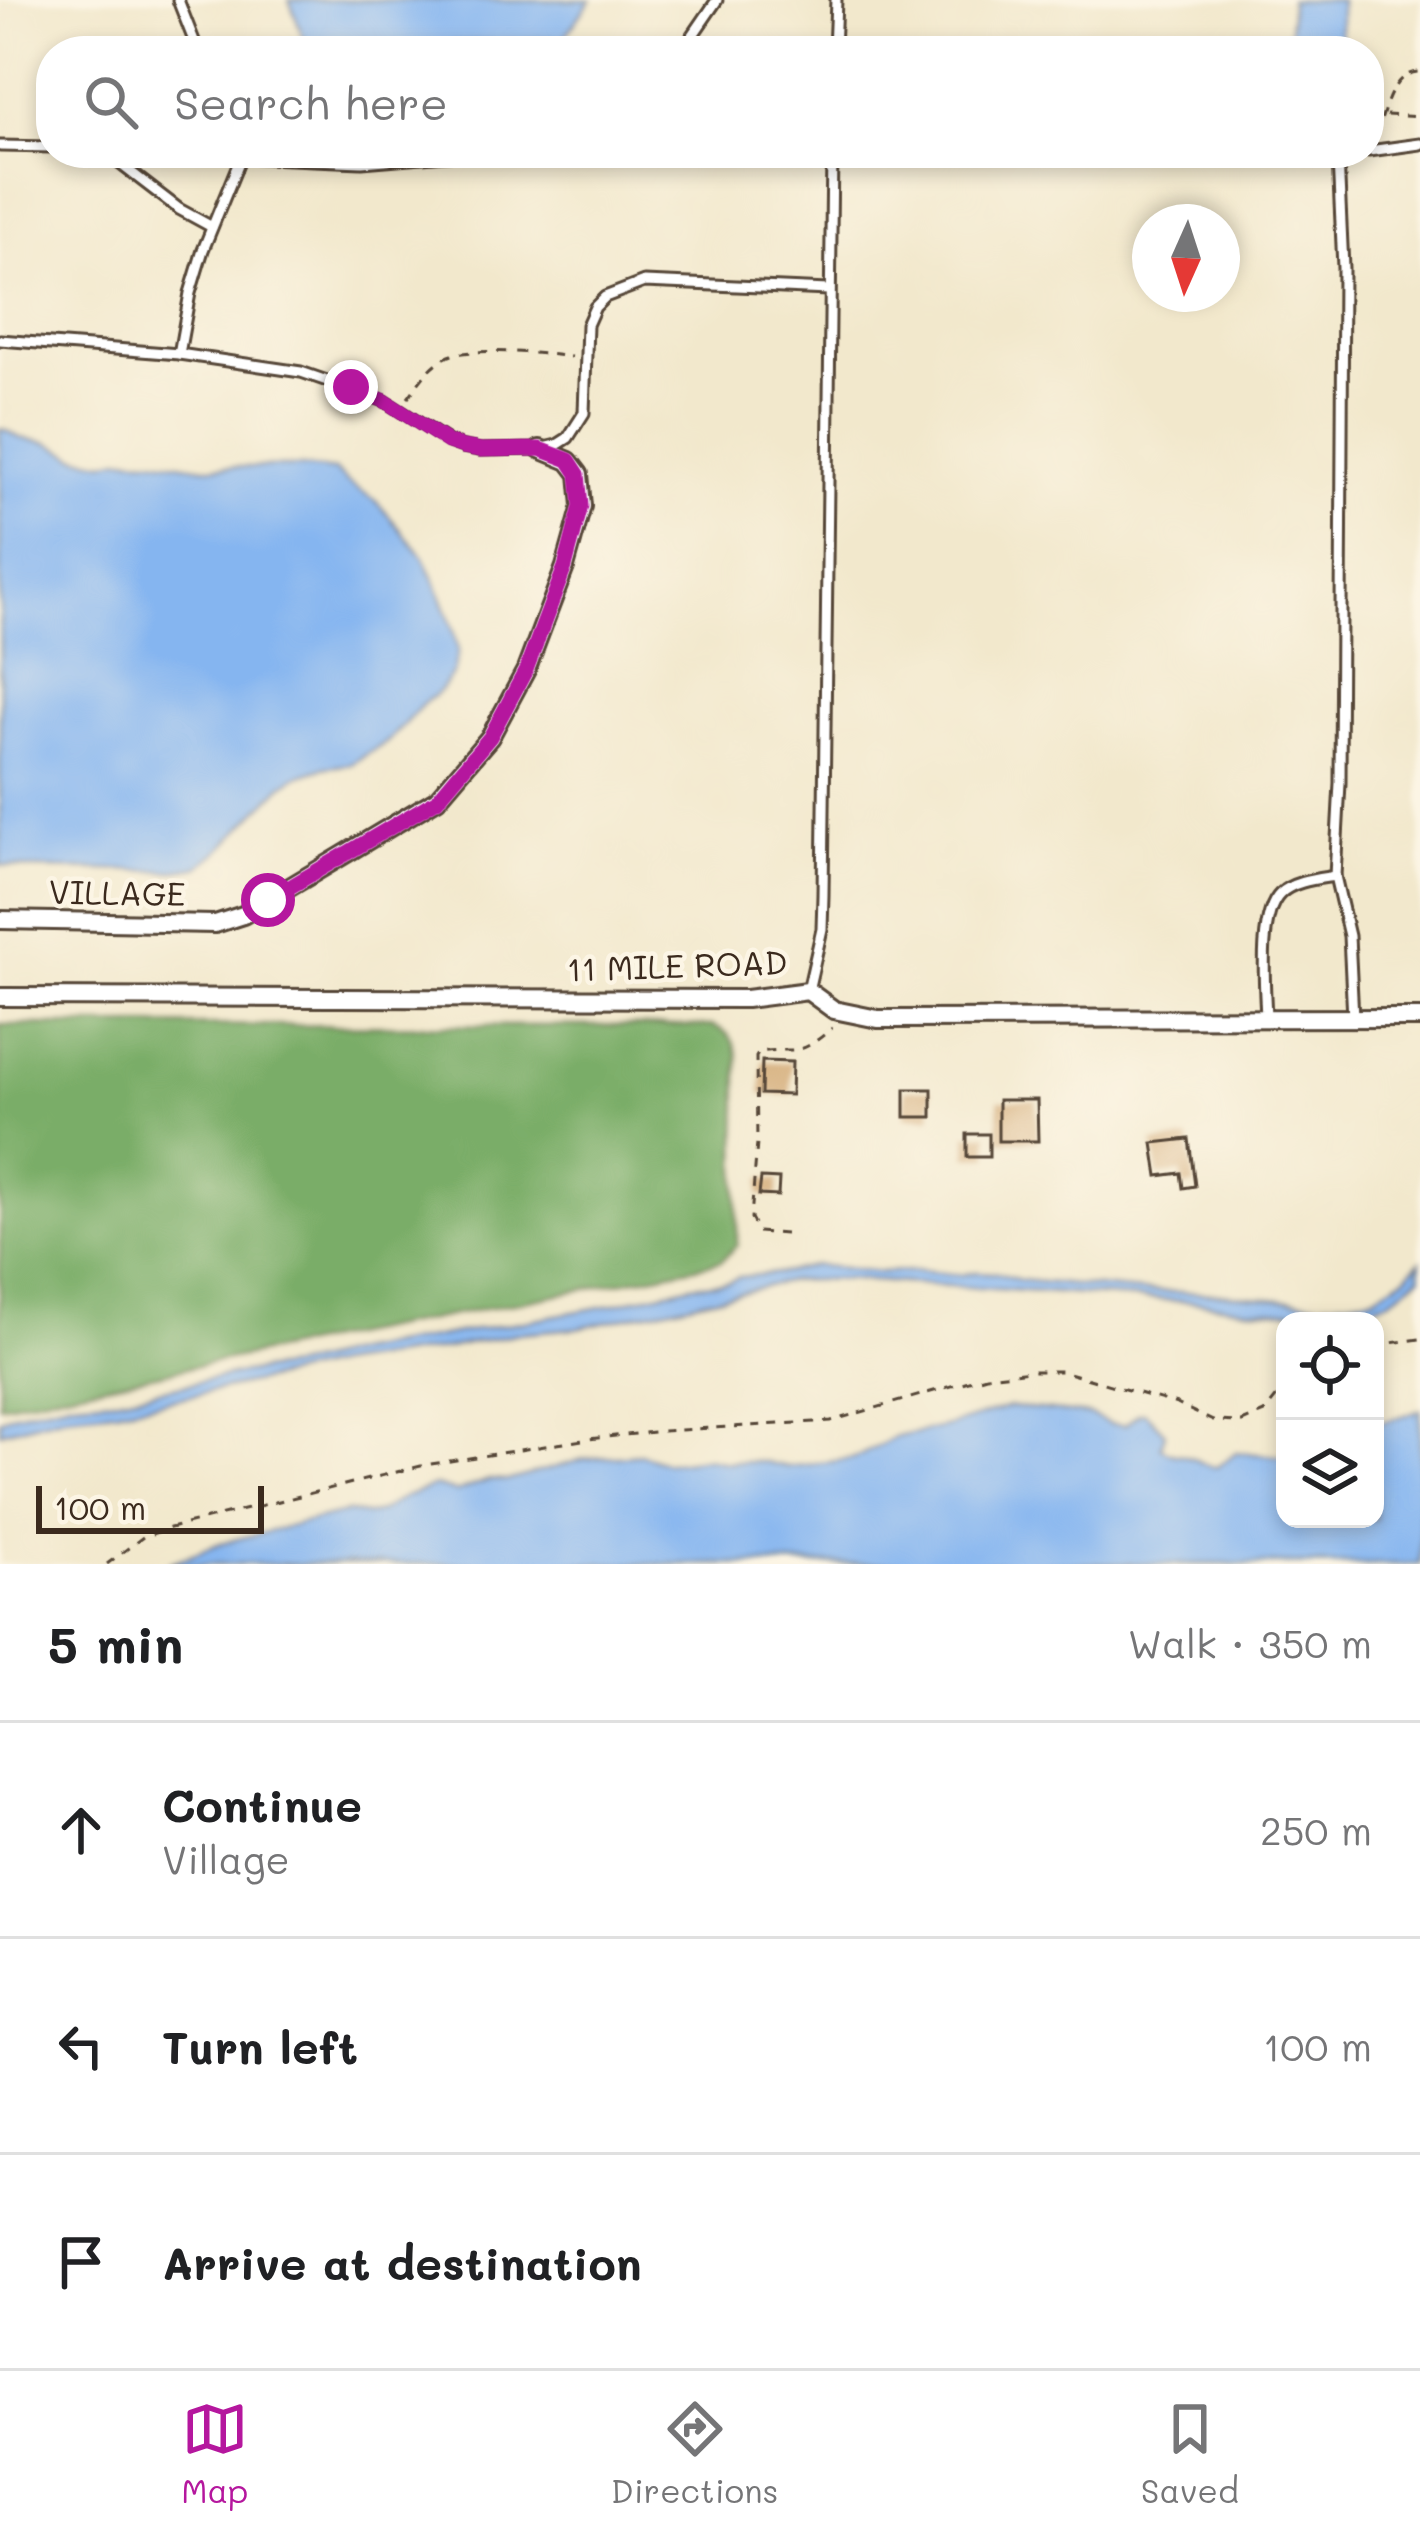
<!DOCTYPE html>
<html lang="en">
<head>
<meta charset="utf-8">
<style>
	:root { --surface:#fff; --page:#f6f6f6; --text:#202124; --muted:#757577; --line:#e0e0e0; --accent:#b5179e }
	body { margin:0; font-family:Mali,sans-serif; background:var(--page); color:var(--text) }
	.controls { position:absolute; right:36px; bottom:36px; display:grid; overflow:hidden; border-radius:24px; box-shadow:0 6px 18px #0003 }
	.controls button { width:108px; height:108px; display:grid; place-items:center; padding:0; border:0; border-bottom:3px solid var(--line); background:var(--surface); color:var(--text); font:60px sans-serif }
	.compass { position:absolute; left:1132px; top:204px; width:108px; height:108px; border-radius:50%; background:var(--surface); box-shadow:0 6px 18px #0003; rotate:183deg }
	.scale { position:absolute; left:36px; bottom:30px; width:228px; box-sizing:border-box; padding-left:12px; border:6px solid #3b2a1e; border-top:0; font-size:33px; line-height:42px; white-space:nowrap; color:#3b2a1e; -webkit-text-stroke:9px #fcf5e5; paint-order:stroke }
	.stop { position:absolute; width:36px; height:36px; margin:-27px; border:9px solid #b5179e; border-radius:50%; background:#fff }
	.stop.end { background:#b5179e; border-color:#fff; box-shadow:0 3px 12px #0008 }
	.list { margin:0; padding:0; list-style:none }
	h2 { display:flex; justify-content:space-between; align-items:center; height:156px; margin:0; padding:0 48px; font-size:51px }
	h2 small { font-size:39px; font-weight:400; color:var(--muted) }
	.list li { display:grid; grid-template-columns:78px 1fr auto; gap:36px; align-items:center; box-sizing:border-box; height:216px; padding:0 48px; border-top:3px solid var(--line) }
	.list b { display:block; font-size:45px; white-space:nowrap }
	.list p { margin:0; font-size:39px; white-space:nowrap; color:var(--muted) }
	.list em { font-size:39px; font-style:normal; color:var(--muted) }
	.icon { flex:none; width:66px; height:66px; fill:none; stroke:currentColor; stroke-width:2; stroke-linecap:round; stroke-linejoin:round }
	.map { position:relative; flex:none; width:1420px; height:1564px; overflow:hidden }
	.search { position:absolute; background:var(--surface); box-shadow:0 6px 18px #0003; left:36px; right:36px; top:36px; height:132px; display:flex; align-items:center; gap:30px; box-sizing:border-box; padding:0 42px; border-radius:48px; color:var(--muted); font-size:45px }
	.sheet { height:804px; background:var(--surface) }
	nav { display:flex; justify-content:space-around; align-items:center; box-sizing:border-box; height:168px; border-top:3px solid var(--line); background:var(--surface); font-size:33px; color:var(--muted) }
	nav a { display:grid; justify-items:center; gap:6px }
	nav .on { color:var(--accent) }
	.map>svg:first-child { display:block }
	.forest { fill:#7aad68; stroke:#5a6c43; stroke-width:3 }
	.water { fill:#85b5f0; stroke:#607087; stroke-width:3 }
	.building { fill:#d0a56e }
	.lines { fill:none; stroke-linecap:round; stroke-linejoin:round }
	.service-casing { stroke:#564638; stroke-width:15 }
	.minor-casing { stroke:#564638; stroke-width:22 }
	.path { stroke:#564638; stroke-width:3; stroke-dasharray:9 9; stroke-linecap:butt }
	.service { stroke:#fff; stroke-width:9 }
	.minor { stroke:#fff; stroke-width:16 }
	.route { stroke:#b5179e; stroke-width:15 }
	.labels { text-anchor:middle; stroke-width:9; stroke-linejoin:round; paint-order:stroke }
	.street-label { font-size:33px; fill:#3b2a1e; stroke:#fcf5e5 }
</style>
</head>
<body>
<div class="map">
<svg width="1420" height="1564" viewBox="0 0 1420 1564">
	<rect width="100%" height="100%" fill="#fcf5e5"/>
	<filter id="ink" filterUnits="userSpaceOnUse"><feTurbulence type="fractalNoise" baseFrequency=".00833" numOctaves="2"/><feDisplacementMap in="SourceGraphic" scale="24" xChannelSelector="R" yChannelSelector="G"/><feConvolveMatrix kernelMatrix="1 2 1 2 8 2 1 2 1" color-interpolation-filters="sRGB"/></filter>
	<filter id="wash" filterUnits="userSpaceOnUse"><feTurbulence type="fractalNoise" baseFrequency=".004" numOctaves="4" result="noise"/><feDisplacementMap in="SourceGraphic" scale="48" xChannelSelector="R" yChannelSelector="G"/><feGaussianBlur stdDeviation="2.7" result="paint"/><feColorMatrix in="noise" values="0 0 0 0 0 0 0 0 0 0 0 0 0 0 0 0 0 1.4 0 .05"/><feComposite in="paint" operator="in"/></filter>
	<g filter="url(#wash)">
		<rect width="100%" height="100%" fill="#f2e8cc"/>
		<!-- forest -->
		<path class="forest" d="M0,1025L713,1026C730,1032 734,1040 738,1057L737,1245L721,1261L696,1267L0,1405Z"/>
		<!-- water -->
		<g class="water">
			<path d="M289,0H591L564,38L370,47L305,41Z"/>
			<path d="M1290,0H1340V51H1289Z"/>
			<path d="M0,429L6,430L20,438L49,443L75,456L104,462L121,458L153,459L205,467H301L335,471L348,483L375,500L423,556L435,581L452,626L458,651L453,673L440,691L424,703L387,742L351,764L322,768L295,777L282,786L216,854L198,867L170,871L32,869L0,865Z"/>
			<path d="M1420,1261V1276L1390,1300L1347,1313L1247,1309L1209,1303L843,1279L790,1281L577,1328L519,1333L443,1349L336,1365L201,1394L115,1410L64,1415L0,1432V1420L11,1414L69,1401L118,1398L243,1373L293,1367L354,1352L606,1306L691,1285L728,1282L739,1277L787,1272L814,1265L879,1272L920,1271L961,1275L974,1272L998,1273L1020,1280L1140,1291L1218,1293L1324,1303L1374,1296L1406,1276Z"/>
			<path d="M1009,1407L1090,1415L1110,1424L1125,1425L1139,1413L1145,1412L1165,1433L1161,1447C1170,1455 1174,1453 1185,1456C1198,1458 1202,1467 1218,1467L1236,1452L1285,1457V1519H1375V1425L1420,1410V1564H168L221,1543L348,1512L366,1515L379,1512L404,1497L435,1486L456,1492L489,1480L507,1481L584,1459L641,1454L666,1463L705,1458L727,1462H766L787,1467L837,1461L855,1458L896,1437L949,1426Z"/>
		</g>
		<g id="blocks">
			<!-- building -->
			<g class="building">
				<path d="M762,1061L792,1062L791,1095L761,1094Z"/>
				<rect x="905" y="1089" width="27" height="28"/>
				<path d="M998,1100H1037L1038,1141H998Z"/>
				<rect x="967" y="1134" width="22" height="23"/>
				<path d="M1189,1139L1195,1186L1183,1188L1181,1173L1158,1176L1153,1143Z"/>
				<path d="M761,1178L779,1179L778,1196L759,1195Z"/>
			</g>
		</g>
	</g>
	<g filter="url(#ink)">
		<use href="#blocks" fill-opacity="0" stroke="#564638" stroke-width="3"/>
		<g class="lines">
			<!-- service casing -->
			<g class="service-casing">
				<g id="service">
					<path d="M178,0L198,51"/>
					<path d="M682,51L717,0"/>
					<path d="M834,51L836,0"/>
					<path d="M0,146L51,147"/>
					<path d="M1369,151L1420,144"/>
					<path d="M106,153L179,209L212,227"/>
					<path d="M179,153L241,157L203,250L190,293L179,354"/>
					<path d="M239,153L241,157L362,162L470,153"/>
					<path d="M0,340L179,354L301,372L385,401L449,442L463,447L480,450L540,449L557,445L568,438L584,413L587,325L595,307L605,297L644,282L828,290"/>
					<path d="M808,991L822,929L823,895L832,153"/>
					<path d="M1266,1018C1265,989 1258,915 1280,894C1293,881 1317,879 1335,876"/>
					<path d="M1353,1018L1349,936L1335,876L1340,783L1343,268L1338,158L1358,153"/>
				</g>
			</g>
			<!-- minor casing -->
			<g class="minor-casing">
				<g id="minor">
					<path d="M0,920L215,924L243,915L437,799L490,737L526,670L565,567L582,506L579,474L569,461L540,449"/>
					<path d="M0,997L746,999L808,991L834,1010L878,1019L1420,1018"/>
				</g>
			</g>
			<!-- path -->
			<g class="path">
				<path d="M1386,115L1420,117"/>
				<path d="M1376,136C1385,112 1390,72 1420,72"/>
				<path d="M1235,153L1324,157"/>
				<path d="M408,398C419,383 430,365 447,357C466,347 548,353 571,357"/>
				<path d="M785,1234L758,1232L751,1218L757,1143L756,1057L759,1052C800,1046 796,1059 832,1028"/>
				<path d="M1375,1345L1420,1339"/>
				<path d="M107,1564L143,1537L170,1528L425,1465L589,1439L662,1431L831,1421L986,1376L1030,1371H1061L1177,1404L1213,1421L1242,1422L1264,1413L1285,1386"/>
			</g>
			<!-- service -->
			<use href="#service" class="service"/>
			<!-- minor -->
			<use href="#minor" class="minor"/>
		</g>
	</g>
	<g class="lines" filter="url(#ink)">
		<!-- route -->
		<path class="route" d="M268,900L437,800L490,737L526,670L565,567L581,506L578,474L569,460L540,449L481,450L463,447L448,442L385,401L351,387"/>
	</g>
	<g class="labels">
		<!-- street labels -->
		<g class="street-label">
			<text transform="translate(117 893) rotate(1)" y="12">VILLAGE</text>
			<text transform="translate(677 966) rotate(-2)" y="12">11 MILE ROAD</text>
		</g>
	</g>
</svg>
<div class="controls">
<button><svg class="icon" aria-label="locate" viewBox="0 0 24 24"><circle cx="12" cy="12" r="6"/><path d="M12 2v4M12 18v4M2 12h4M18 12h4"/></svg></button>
<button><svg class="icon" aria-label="layers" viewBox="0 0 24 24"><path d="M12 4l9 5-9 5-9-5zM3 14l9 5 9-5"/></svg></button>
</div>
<svg class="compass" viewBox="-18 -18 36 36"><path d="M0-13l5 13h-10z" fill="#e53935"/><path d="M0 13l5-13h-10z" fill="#757577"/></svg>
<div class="scale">100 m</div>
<div class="stop" style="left:268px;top:900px"></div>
<div class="stop end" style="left:351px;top:387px"></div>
<div class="search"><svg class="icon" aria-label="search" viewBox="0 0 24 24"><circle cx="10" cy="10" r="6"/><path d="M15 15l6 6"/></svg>Search here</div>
</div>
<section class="sheet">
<h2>5 min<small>Walk · 350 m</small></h2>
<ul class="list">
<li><svg class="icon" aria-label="ahead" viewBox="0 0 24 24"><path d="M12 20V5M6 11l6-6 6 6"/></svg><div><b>Continue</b><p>Village</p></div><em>250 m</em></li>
<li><svg class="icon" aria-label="left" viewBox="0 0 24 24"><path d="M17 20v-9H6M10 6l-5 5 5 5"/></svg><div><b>Turn left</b></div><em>100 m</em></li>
<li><svg class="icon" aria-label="arrive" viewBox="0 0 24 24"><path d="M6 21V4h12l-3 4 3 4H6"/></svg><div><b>Arrive at destination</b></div></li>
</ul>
</section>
<nav>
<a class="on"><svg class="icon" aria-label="map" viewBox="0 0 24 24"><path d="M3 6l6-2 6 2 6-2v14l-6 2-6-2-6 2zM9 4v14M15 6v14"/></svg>Map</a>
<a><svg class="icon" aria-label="directions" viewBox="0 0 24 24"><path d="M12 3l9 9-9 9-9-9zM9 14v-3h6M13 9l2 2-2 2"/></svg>Directions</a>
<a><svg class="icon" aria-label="saved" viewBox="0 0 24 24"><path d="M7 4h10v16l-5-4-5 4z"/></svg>Saved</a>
</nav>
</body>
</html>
